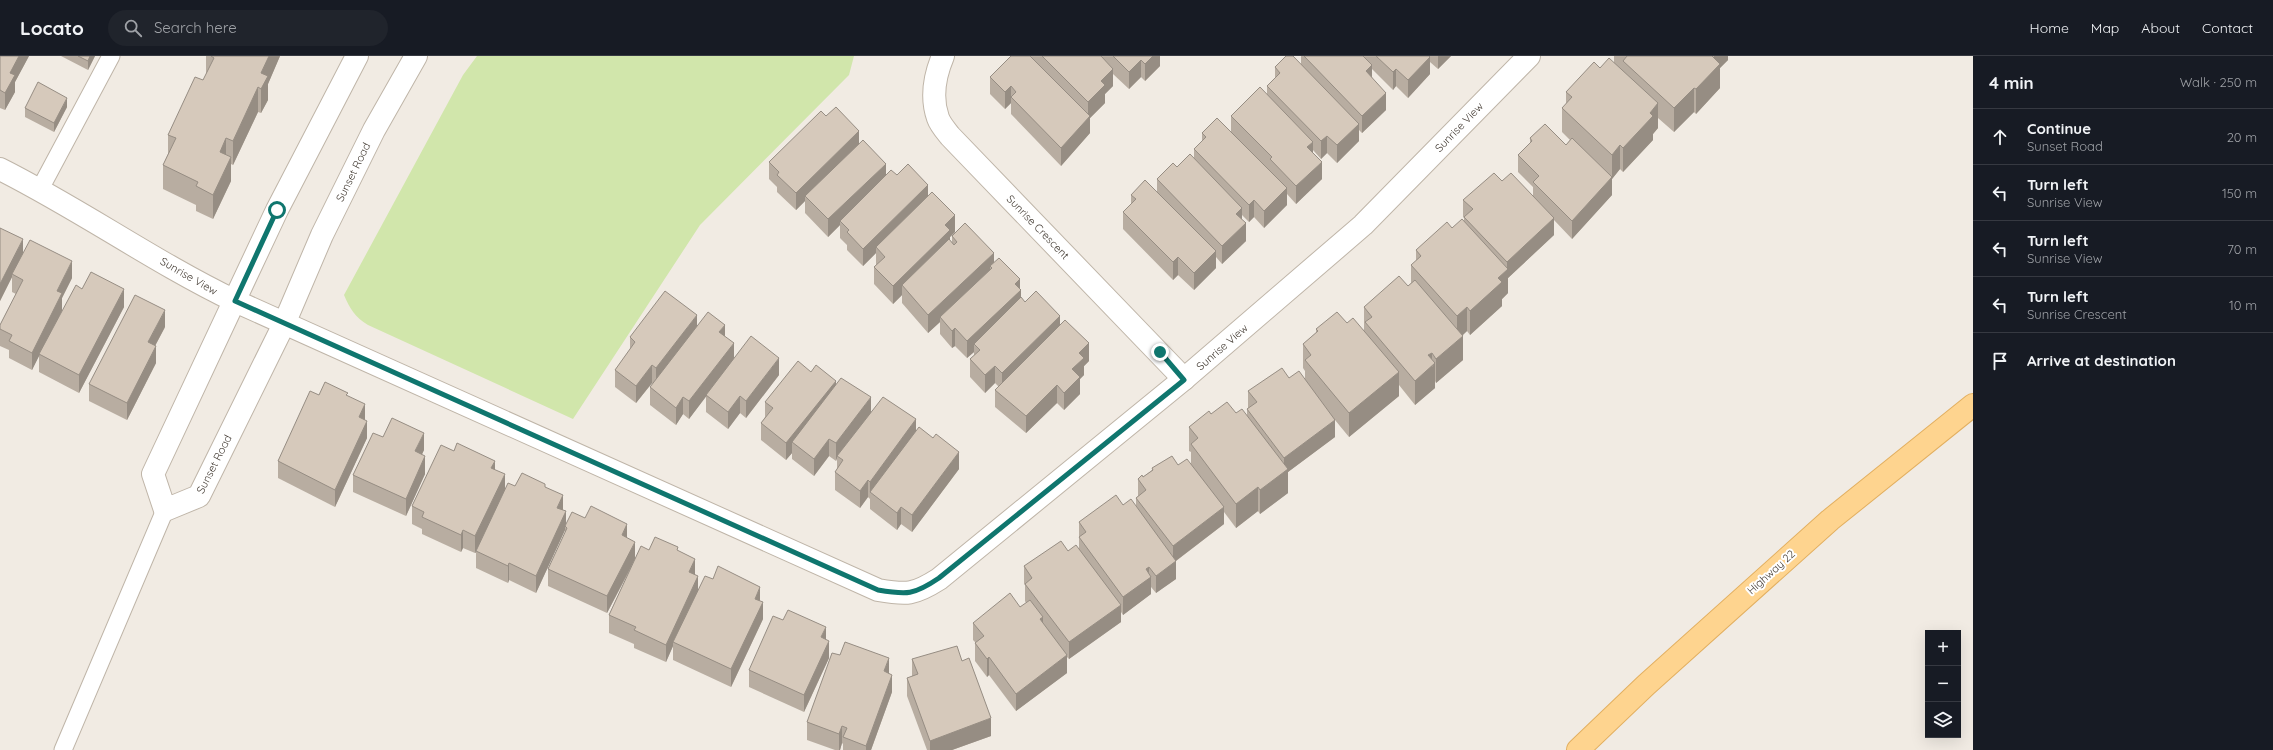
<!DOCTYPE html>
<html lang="en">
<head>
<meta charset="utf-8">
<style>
	:root { --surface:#171b24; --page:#20242c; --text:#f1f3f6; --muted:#9ea1a6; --line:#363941 }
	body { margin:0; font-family:Quicksand,sans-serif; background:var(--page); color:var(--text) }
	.controls { position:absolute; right:12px; bottom:12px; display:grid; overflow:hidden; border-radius:0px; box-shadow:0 4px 16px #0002 }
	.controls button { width:36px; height:36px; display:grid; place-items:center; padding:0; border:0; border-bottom:1px solid var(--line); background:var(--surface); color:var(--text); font:20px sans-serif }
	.stop { position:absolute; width:12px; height:12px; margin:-9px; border:3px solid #0f766e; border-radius:50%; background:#fff }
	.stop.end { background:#0f766e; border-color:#fff; box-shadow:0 1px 4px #0008 }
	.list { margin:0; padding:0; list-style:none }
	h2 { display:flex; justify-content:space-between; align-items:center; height:52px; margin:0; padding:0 16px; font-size:17px }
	h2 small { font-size:13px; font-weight:400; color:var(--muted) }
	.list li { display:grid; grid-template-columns:26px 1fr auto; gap:12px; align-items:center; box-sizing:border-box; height:56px; padding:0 16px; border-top:1px solid var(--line) }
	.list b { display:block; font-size:15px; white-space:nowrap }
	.list p { margin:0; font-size:13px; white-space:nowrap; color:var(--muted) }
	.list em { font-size:13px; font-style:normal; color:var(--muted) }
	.icon { flex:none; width:22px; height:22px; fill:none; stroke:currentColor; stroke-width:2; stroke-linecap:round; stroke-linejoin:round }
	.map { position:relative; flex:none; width:1973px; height:694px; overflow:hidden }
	header { display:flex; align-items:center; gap:24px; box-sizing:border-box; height:56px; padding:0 20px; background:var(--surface); border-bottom:1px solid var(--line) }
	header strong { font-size:19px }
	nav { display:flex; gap:22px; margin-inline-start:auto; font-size:14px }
	.search { width:280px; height:36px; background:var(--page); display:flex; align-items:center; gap:10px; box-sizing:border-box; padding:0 14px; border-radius:22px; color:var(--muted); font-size:15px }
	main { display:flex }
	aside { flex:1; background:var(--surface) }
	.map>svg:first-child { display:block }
	.green { fill:#d1e6ab }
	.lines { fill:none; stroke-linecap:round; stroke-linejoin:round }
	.service-casing { stroke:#bfb5a8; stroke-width:19 }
	.minor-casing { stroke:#bfb5a8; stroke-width:24 }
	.tertiary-casing { stroke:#bfb5a8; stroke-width:24 }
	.primary-casing { stroke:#e2af60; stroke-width:24 }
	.service { stroke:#fff; stroke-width:17 }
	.minor { stroke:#fff; stroke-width:22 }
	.tertiary { stroke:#fff; stroke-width:22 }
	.primary { stroke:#fed48f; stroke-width:22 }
	.wall { fill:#b8ada1 }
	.shaded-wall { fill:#968d83 }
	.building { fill:#d6c9bb; stroke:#968d83 }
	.route { stroke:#0f766e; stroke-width:5 }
	.labels { text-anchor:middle; stroke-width:4; stroke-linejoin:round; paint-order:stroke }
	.street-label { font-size:11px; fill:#433b33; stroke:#fff }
</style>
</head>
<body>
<header>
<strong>Locato</strong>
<div class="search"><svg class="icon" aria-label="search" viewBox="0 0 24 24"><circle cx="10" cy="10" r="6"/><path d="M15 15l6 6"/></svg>Search here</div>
<nav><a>Home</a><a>Map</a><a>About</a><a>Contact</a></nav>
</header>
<main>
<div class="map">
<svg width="1973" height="694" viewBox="0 0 1973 694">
	<rect width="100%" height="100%" fill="#f1ebe3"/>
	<!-- green -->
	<path class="green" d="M477,0H854L849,19L700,169L573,363L368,269C355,261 350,253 344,239L463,19Z"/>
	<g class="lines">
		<!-- service casing -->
		<g class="service-casing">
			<g id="service">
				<path d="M40,133L111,0"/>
				<path d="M63,694L165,454"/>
			</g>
		</g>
		<!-- minor casing -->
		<g class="minor-casing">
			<g id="minor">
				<path d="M943,0C935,19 931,42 938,62C940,68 946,75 950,80L1184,323"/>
				<path d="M0,113C80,153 154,206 235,245L878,534C907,539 914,539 939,523L1184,323L1363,169L1529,0"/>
			</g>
		</g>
		<!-- tertiary casing -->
		<g class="tertiary-casing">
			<path id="tertiary" d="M357,0L277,154L153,418L165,454L199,440L284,268L322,179L374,74L416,0"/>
		</g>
		<!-- primary casing -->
		<g class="primary-casing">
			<path id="primary" d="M1578,694L1646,629L1830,464L1973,349"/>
		</g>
		<!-- service -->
		<use href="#service" class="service"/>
		<!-- minor -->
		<use href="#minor" class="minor"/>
		<!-- tertiary -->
		<use href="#tertiary" class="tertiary"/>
		<!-- primary -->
		<use href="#primary" class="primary"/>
	</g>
	<!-- wall -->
	<g class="wall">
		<path d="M0,0H29L15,26V36L5,54L0,52Z"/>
		<path d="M61,0H95L88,14Z"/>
		<path d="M206,0H280L268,28V44L261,57L258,56L233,109L231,108V125L213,163L196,155V149L163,133V109L168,98V79L203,24L206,19Z"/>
		<path d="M1011,0H1160V10L1145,25L1141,21L1129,33L1113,18V30L1105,38V47L1090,62V77L1061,110L1011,58V47L1005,53L990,38V21Z"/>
		<path d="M1301,0H1451L1438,13L1430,6V18L1408,42L1396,30L1393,34L1372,13V21L1386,54L1362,77L1359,74V85L1337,107L1327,97L1321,103L1313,94V97L1322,123L1296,148L1287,138V149L1264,172L1254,161L1249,166L1242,159V163L1246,185L1222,208L1216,201V212L1194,234L1178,219L1173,224L1123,173V156L1131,148V139L1157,136V123L1177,111L1194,102V93L1202,85V77L1231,76V60L1267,38V30L1275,22V11L1301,8Z"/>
		<path d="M1614,0H1728V4L1720,12V32L1696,58L1694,56L1674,76L1658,62V72L1653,78V84L1623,116L1620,113L1612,123V139L1572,183L1554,164V179L1508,222V237L1502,243V250L1470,279L1467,275L1462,280L1463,304L1436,327L1435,325V332L1415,349L1399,329V340L1349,381L1335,364V381L1288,416V437L1260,458L1258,455L1236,472L1224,456V468L1176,505V523L1156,537L1151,531V538L1123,559L1121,556V566L1069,603L1067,601V617L1016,655L989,619L987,621L975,605V587H976L973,584V567L1020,551L1026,547L1025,545V529L1024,528V510L1068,495L1079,493V466L1123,449L1136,450V442L1138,440V423L1143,421L1152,414V412L1178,409L1191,407V396L1189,395V371L1211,358L1236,357L1247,359V353L1248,352V335L1289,322L1305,324V315L1303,312V288L1316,277V273L1347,267L1364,274V251L1408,230L1411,227V209L1416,205V194L1464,165V162L1463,161V144L1502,125L1533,140V131L1518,116V99L1530,87V82L1566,89L1570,84L1562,76V52L1566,48V36L1600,12L1614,6Z"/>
		<path d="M67,51L54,76L25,61V52Z"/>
		<path d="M826,60L859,88L886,119H897L928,140L955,176L950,181V185L952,186V180L994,206L1020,233L1021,242L1025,246L1060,269L1089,305L1084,310V319L1080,323V338L1064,354L1057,347L1026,377L995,351V334L999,331L995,327L985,337L970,321V303L974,300V296L967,302L955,290L952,292L940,278V266L928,277L902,247V239L893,248L874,228V211L876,209V197L863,210L847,194V189L840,182V169L828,181L805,157V145L796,154L777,136V131L769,123V106Z"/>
		<path d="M0,172L23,198L72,222L62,242V255L50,278L82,233L124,251L79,337L39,316V299L32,314L9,302V294L0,290V269L16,238L12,236V221L0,245Z"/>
		<path d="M697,270L725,280L734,303L779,319L746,362L740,357L728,373L706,356V340L689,363L683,358L676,369L650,349V331L653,327H652L636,347L615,331V314L630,294V281Z"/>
		<path d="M165,271L155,290L156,307L127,364L89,345V328Z"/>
		<path d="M811,316L836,329L871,356L916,374L959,413L912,476L901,468L897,474L870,453V443L868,441L860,452L835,434V416L837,413V402L836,405L829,400L814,420L792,403V397L786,404L761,384V367L765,361V346Z"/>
		<path d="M319,339L348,340L365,364L367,382L335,451L278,422V405Z"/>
		<path d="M383,381L424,394L422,398L425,418L406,460L353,436V419Z"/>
		<path d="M495,414L505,433L515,430L545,431L563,454L566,469L627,482L635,502L649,494L678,495L695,518L698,534L760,545L763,563L731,631L673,604V590L666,606L634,592V588L609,577V559L631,512L607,557L548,530V513L565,477V474L536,537L509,524L508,527L476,512V497H475L463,492L461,496L422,478V473L412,468V450Z"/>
		<path d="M826,584L829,602L804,656L749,631V614Z"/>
		<path d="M912,603L962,605L991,680L952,694H927L907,640V622L912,621Z"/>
		<path d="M889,617L892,636L871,694H843V688L842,687L840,694H835L807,684V666Z"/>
	</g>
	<!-- shaded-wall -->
	<g class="shaded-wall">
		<path d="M19,0H29L15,26V36L5,54V37L10,17Z"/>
		<path d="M90,0H95L88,14V5Z"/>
		<path d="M269,0H280L268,28V44L261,57V17Z"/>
		<path d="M1153,0H1160V10L1145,25V8Z"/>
		<path d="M1438,0H1451L1438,13Z"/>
		<path d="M1714,0H1728V4L1720,12V32L1696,58V33L1714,14Z"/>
		<path d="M1430,1V18L1408,42V24Z"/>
		<path d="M1141,4V21L1129,33V16Z"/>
		<path d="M1372,9V27L1366,15Z"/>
		<path d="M1113,13V30L1105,38V47L1090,62V77L1061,110V92L1088,62V46L1101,25Z"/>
		<path d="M1396,13V30L1393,34V16Z"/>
		<path d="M1011,30V47L1005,53V36Z"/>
		<path d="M258,31V56L233,109V85Z"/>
		<path d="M1694,32V56L1674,76V52Z"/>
		<path d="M1386,37V54L1362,77V60Z"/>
		<path d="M67,42V51L54,76V67Z"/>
		<path d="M1658,47V72L1653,78V84L1623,116V92L1650,57Z"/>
		<path d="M1359,68V85L1337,107V89Z"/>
		<path d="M859,75V92L805,140V145L796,154V137Z"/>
		<path d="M1327,80V97L1321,103V85Z"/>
		<path d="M226,82V106L220,96Z"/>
		<path d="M1313,86V103L1307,91Z"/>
		<path d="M1620,89V113L1612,123V139L1572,183V165L1612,121V99Z"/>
		<path d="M231,101V125L213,163V139Z"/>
		<path d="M1322,106V123L1296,148V130Z"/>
		<path d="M886,108V125L840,165V169L828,181V163Z"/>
		<path d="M928,129V146L876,191V197L863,210V193Z"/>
		<path d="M1287,132V149L1264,172V155Z"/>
		<path d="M1254,144V161L1249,166V149Z"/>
		<path d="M1242,152V169L1236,158Z"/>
		<path d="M955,159V176L950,181V192L902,229V239L893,248V230L945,169Z"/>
		<path d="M1554,162V179L1508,222V237L1502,243V250L1470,279V255L1498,222L1507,214V206Z"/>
		<path d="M1246,167V185L1222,208V190Z"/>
		<path d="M23,183V201L12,218V221L0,245V228Z"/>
		<path d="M1216,195V212L1194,234V217Z"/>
		<path d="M994,197V214L990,210V218L940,261V266L928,277V259Z"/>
		<path d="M1178,201V219L1173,224V206Z"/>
		<path d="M72,205V222L62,242V255L32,314V297L57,235Z"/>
		<path d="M1020,223V235L1021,234V251L974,288V296L967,302V285L1015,228Z"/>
		<path d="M124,233V251L79,337V319Z"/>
		<path d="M1467,251V275L1457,284V260Z"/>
		<path d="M165,254V271L148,303V286Z"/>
		<path d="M697,259V276L656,329V312Z"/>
		<path d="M1060,260V278L1002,334V317Z"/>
		<path d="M725,269V286L719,276Z"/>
		<path d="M955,272V290L952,292V275Z"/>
		<path d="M1463,280V304L1436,327V303Z"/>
		<path d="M734,287V304L689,363V345Z"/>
		<path d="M1089,287V305L1084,310V319L1080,323V338L1064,354V337L1072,313L1079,297Z"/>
		<path d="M156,290V307L127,364V347Z"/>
		<path d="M1432,297V311L1435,307V332L1415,349V325L1428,299Z"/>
		<path d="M779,302V319L746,362V345Z"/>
		<path d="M652,309V327L636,347V330Z"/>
		<path d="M995,310V327L985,337V319Z"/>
		<path d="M1399,316V340L1349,381V357Z"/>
		<path d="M836,325V342L792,386V397L786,404V387Z"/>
		<path d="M1057,329V347L1026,377V360Z"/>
		<path d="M740,340V357L728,373V356Z"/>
		<path d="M683,341V358L676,369V352Z"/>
		<path d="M871,341V358L837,400V402L836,405V387Z"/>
		<path d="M365,348V366L359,361Z"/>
		<path d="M916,363V380L870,436V443V426Z"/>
		<path d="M1335,364V381L1288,416V437L1260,458V434L1284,416V402Z"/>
		<path d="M367,365V382L335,451V434Z"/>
		<path d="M424,377V394L415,413V395Z"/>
		<path d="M829,383V400L814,420V403Z"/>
		<path d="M959,396V413L912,476V459Z"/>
		<path d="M425,400V418L406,460V443Z"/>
		<path d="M495,405V422L491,412Z"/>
		<path d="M505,418V435L476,495L475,497V480Z"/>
		<path d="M868,424V441L860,452V435Z"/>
		<path d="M1258,431V455L1236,472V448Z"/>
		<path d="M563,439V457L557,452Z"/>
		<path d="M901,451V468L897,474V457Z"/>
		<path d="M1224,451V468L1173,507V490Z"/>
		<path d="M566,455V471L565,470V474L536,537V520Z"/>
		<path d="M627,468V485L622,479Z"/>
		<path d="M463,474V492L461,496V479Z"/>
		<path d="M635,486V503L607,557V540Z"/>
		<path d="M695,503V520L689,516Z"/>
		<path d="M1176,505V523L1156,537V520Z"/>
		<path d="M509,507V524L508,527V510Z"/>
		<path d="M1149,511V522L1151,521V538L1123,559V541L1146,513Z"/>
		<path d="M698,520V537L673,586V590L666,606V589Z"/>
		<path d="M760,531V549L755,543Z"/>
		<path d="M763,546V563L731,631V613Z"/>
		<path d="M1121,549V566L1069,603V586Z"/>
		<path d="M1043,561V578L1040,563Z"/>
		<path d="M826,571V588L821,581Z"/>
		<path d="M829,585V602L804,656V639Z"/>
		<path d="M1067,599V617L1016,655V638Z"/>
		<path d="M989,601V619L987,621V603Z"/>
		<path d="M889,602V619L884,615Z"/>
		<path d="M892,619V636L871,694H866V690Z"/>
		<path d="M991,662V680L952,694H930V685Z"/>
		<path d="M842,670V687L840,694H839V678Z"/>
	</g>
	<!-- building -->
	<g class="building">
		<path d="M0,0H19L10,17L15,19L5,37L0,34Z"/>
		<path d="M78,0H90L88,5Z"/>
		<path d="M211,0H269L261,17L268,20L261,33L258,31L233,85L226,82L220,96L231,101L213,139L196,130L198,126L163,109L176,82L168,79L195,21L203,24L214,2Z"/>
		<path d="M1011,0H1030L1090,60L1061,92L1011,41L1016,36L1011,30L1005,36L990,21Z"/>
		<path d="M1042,0H1101L1113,13L1101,25L1105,29L1088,46Z"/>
		<path d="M1113,0H1153L1145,8L1141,4L1129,16Z"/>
		<path d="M1286,0H1293L1359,68L1337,89L1327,80L1321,85L1267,30L1280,17L1275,11Z"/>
		<path d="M1304,0H1363L1372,9L1366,15L1386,37L1362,60Z"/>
		<path d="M1376,0H1429L1430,1L1408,24L1396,13L1393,16Z"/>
		<path d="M1627,0H1712L1720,8L1696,33L1694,32L1674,52L1623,5Z"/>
		<path d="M1609,2L1658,47L1650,57L1653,60L1623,92L1620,89L1612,99L1562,52L1572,41L1566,36L1594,6L1600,12Z"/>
		<path d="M38,26L67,42L54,67L25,52Z"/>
		<path d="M1260,31L1313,86L1307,91L1322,106L1296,130L1270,103L1272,101L1231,60Z"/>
		<path d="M836,51L859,75L796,137L777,119L779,116L769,106L821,55L826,60Z"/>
		<path d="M1217,62L1287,132L1264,155L1254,144L1249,149L1194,93L1206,81L1202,77Z"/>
		<path d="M1545,68L1566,89L1572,82L1612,121L1572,165L1533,126L1539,120L1518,99L1532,85L1530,82Z"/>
		<path d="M863,84L886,108L828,163L805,140Z"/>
		<path d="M1190,98L1242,152L1236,158L1246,167L1222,190L1157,123L1173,107L1177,111Z"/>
		<path d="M908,108L928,129L863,193L847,176L849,174L840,165L891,114L897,119Z"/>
		<path d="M1494,117L1502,125L1511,117L1554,162L1507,206L1464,161L1473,153L1463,144Z"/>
		<path d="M1145,124L1216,195L1194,217L1178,201L1173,206L1123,156L1136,143L1131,139Z"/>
		<path d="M932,136L955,159L945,169L950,174L893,230L874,211L885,201L876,191Z"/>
		<path d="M1462,163L1508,213L1498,222L1502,226L1470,255L1467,251L1457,260L1411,209L1421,200L1416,194L1447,166L1452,172Z"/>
		<path d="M965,167L994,197L928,259L902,229L949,183L954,189L957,186L952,180Z"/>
		<path d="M0,172L23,183L0,228Z"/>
		<path d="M30,184L72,205L57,235L62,237L32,297L9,285L12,279L0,273V269L23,224L12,218Z"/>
		<path d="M999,202L1020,223L1015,228L1021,234L967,285L955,272L952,275L940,261L992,212L990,210Z"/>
		<path d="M91,216L124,233L79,319L39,298L76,229L82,233Z"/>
		<path d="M1399,220L1408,230L1415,224L1463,280L1436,303L1432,297L1428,299L1435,307L1415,325L1365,266L1372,261L1364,251Z"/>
		<path d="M665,235L697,259L656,312L652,309L636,330L615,314L635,286L630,281Z"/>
		<path d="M1036,235L1060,260L1002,317L995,310L985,319L970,303L980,294L974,288L1021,241L1025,246Z"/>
		<path d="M135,239L165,254L148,286L156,290L127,347L89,328Z"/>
		<path d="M708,256L725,269L719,276L734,287L689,345L683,341L676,352L650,331Z"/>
		<path d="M1337,256L1347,267L1353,262L1399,316L1349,357L1305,304L1311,299L1303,288L1318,275L1316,273Z"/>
		<path d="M1065,264L1089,287L1079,297L1084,302L1072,313L1080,321L1064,337L1057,329L1026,360L995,334Z"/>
		<path d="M751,280L779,302L746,345L740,340L728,356L706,339Z"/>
		<path d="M798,305L811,316L816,309L836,325L786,387L761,367L773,352L765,346Z"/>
		<path d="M1282,312L1289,322L1299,315L1335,364L1284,402L1247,353L1257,346L1248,335Z"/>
		<path d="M841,322L871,341L836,387L829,383L814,403L792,386Z"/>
		<path d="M325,326L348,337L346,339L365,348L359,361L367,365L335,434L278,405L310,335L319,339Z"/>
		<path d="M883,341L916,363L870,426L868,424L860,435L835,416L843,404L837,400Z"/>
		<path d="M1227,346L1236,357L1242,353L1288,413L1260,434L1258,431L1236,448L1191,388L1198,382L1189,371L1209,355L1211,358Z"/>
		<path d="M392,362L424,377L415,395L425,400L406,443L353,419L373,377L383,381Z"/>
		<path d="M919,371L933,382L936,378L959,396L912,459L901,451L897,457L870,436Z"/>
		<path d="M457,387L495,405L491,412L505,418L475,480L463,474L461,479L422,461L424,456L412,450L441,389L454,395Z"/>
		<path d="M1172,400L1178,409L1187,403L1224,451L1173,490L1136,442L1146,434L1138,423L1142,419L1143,421L1153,414L1152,412Z"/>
		<path d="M522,417L545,428V431L563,439L557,452L566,455L536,520L509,507L508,510L476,495L508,427L515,430Z"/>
		<path d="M1116,439L1123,449L1131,443L1176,505L1156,520L1149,511L1146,513L1151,521L1123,541L1079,481L1086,476L1079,466Z"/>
		<path d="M591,450L627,468L622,479L635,486L607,540L548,513L567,472L565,470L572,456L585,462Z"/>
		<path d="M655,481L678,491L677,494L695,503L689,516L698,520L666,589L634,574L636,571L609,559L641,490L649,494Z"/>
		<path d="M1061,485L1068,495L1076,489L1121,549L1069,586L1025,528L1032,522L1024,510Z"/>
		<path d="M718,510L760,531L755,543L763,546L731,613L673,586L705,520L713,523Z"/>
		<path d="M1010,537L1020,551L1030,544L1043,561L1040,563L1067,599L1016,638L989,601L987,603L975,587L984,580L973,567Z"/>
		<path d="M788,554L826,571L821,581L829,585L804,639L749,614L773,560L783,564Z"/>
		<path d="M845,586L889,602L884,615L892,619L866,690L843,681L847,672L842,670L839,678L807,666L832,597L840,599Z"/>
		<path d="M957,590L962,605L969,602L991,662L930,685L907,622L918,618L912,603Z"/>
	</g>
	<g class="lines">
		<!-- route -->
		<path class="route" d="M277,154L235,245L878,534C907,539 914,539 939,522L1184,324L1160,296"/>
	</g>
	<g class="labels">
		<!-- street labels -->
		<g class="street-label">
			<text transform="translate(1459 71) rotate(-46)" y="4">Sunrise View</text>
			<text transform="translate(353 116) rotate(-64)" y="4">Sunset Road</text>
			<text transform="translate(1038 171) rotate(46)" y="4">Sunrise Crescent</text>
			<text transform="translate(189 220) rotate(30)" y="4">Sunrise View</text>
			<text transform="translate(1222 291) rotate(-41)" y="4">Sunrise View</text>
			<text transform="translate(214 408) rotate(-63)" y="4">Sunset Road</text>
			<text transform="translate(1771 516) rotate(-42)" y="4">Highway 22</text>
		</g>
	</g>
</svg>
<div class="controls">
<button>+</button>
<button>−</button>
<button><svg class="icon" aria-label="layers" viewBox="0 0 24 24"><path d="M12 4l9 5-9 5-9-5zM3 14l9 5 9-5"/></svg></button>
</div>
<div class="stop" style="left:277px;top:154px"></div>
<div class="stop end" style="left:1160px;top:296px"></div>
</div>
<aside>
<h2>4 min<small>Walk · 250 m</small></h2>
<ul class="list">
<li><svg class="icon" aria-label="ahead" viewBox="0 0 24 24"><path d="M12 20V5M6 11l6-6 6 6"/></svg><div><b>Continue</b><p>Sunset Road</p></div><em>20 m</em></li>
<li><svg class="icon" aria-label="left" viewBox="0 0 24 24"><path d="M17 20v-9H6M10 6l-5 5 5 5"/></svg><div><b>Turn left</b><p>Sunrise View</p></div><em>150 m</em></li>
<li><svg class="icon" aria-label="left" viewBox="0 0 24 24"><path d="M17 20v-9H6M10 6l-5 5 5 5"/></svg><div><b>Turn left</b><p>Sunrise View</p></div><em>70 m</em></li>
<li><svg class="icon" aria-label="left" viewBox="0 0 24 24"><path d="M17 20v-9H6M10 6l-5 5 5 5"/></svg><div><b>Turn left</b><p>Sunrise Crescent</p></div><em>10 m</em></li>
<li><svg class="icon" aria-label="arrive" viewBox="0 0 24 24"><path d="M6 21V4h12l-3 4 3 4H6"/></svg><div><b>Arrive at destination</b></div></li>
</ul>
</aside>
</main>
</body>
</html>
